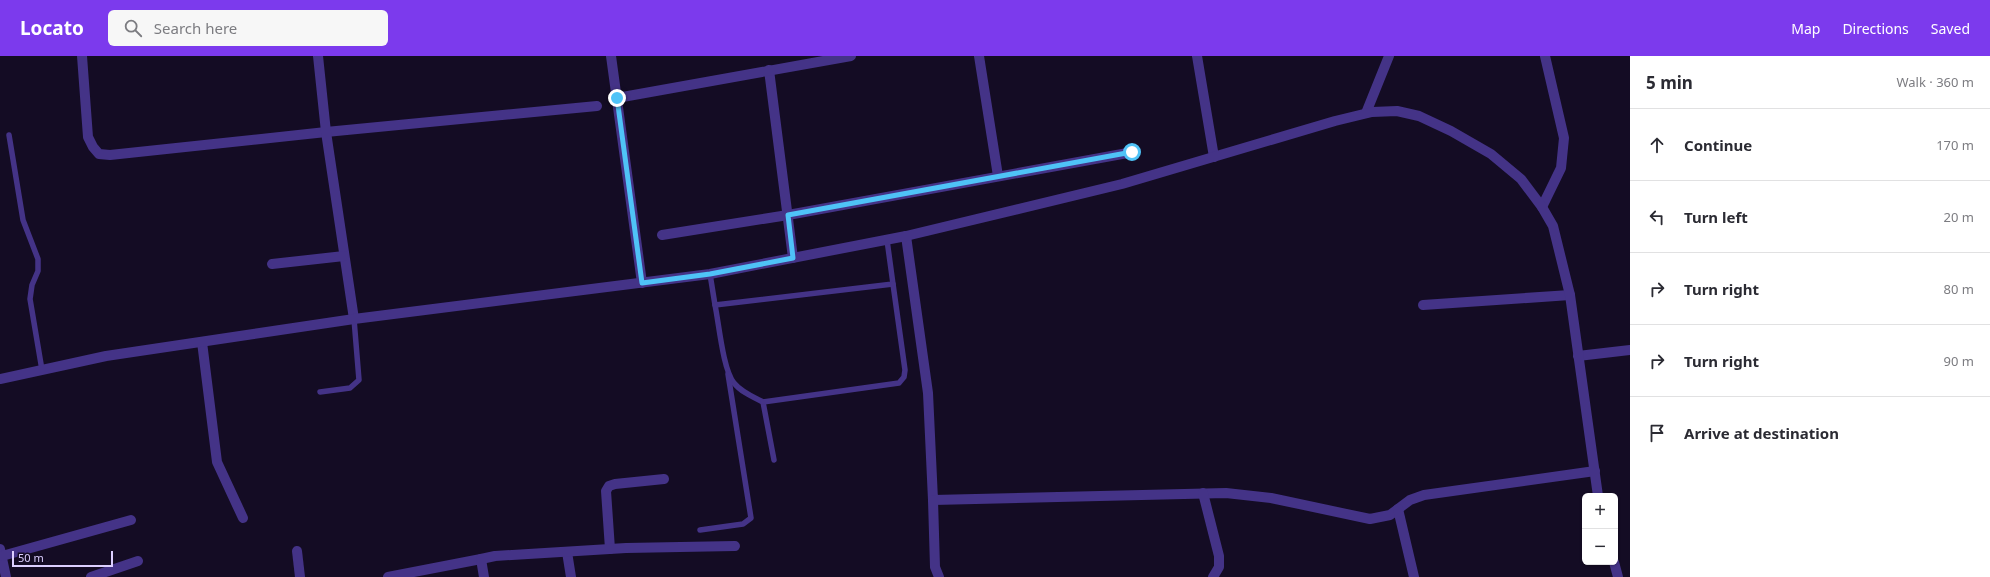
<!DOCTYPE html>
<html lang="en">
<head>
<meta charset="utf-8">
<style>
	:root { --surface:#fff; --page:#f7f7f7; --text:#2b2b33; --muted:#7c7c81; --line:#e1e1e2; --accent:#7c3aed }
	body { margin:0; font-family:"Noto Sans",sans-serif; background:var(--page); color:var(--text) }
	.controls { position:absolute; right:12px; bottom:12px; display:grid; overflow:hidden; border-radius:6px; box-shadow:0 1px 3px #0004 }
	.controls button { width:36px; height:36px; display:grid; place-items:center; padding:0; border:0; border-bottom:1px solid var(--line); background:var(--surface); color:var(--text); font:20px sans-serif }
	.scale { position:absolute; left:12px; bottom:10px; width:101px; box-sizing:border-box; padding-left:4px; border:2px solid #dccfff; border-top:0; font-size:11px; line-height:14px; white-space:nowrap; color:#dccfff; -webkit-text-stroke:3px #140c24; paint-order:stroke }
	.stop { position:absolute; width:12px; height:12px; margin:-9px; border:3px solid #4fc3f7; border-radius:50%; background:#fff }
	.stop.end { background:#4fc3f7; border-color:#fff; box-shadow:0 1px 4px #0008 }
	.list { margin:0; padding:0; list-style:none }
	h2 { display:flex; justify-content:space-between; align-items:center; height:52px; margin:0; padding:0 16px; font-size:17px }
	h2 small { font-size:13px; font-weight:400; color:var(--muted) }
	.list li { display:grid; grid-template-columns:26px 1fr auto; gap:12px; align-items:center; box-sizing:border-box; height:72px; padding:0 16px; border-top:1px solid var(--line) }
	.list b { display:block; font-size:15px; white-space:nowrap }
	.list em { font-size:13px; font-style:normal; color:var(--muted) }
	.icon { flex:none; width:22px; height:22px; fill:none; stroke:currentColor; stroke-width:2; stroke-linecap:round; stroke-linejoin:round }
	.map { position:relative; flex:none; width:1630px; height:521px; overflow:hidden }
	header { display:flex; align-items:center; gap:24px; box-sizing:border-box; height:56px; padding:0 20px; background:var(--accent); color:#fff }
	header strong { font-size:19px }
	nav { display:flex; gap:22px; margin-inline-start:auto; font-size:14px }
	.search { width:280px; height:36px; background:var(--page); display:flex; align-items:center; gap:10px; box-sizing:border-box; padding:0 14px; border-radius:6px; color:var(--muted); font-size:15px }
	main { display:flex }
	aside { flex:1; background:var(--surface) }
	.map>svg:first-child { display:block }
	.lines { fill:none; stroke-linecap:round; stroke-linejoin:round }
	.lane { stroke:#443387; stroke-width:5.5 }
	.street { stroke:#443387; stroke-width:10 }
	.route { stroke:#4fc3f7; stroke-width:5 }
</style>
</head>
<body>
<header>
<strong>Locato</strong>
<div class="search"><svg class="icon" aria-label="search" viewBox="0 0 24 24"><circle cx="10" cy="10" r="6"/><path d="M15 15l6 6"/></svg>Search here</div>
<nav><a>Map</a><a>Directions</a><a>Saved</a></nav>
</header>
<main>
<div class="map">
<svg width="1630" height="521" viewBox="0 0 1630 521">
	<rect width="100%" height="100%" fill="#140c24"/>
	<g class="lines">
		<!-- lane -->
		<g class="lane">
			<path d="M9,79L23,164L38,203V215L32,229L30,243L42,314"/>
			<path d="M710,218L715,249L893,228L887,184"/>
			<path d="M715,249C719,268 723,314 734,327C741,336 753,341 763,346L774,404"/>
			<path d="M320,336L350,332L359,324L354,263"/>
			<path d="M763,346L899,327L904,321L905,314L893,228"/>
			<path d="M700,474L743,468L751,462L728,318"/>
		</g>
		<!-- street -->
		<g class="street">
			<path d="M82,0L88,81L93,91L99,98L110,99L326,76L597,50"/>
			<path d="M318,0L326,76L354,263"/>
			<path d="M611,0L642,227"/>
			<path d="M979,0L998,120"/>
			<path d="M1197,0L1214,101"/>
			<path d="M769,14L793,202"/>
			<path d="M617,42L851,0"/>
			<path d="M1366,57L1389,0"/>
			<path d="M1542,151L1561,112L1564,82L1545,0"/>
			<path d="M662,179L788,159L1133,96"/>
			<path d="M906,180L928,337L933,444L1226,437L1271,442L1370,463L1390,459L1410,444L1424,439L1595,415"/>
			<path d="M272,208L344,200"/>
			<path d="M1423,249L1570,239"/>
			<path d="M202,286L217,406L243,462"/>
			<path d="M1578,300L1630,294"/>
			<path d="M0,323L106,300L354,263L710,218L906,180L1122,128L1335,65L1372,56L1397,55L1419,60L1451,75L1491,98L1521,123L1542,151L1553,170L1570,239L1598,440"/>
			<path d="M1203,437L1219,500V511L1213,521"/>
			<path d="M933,444L935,511L939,521"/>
			<path d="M1398,453L1414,521"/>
			<path d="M0,493L6,521"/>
			<path d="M610,493L606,435L609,430L615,428L664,423"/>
			<path d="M297,495L300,521"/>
			<path d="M567,496L571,521"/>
			<path d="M2,500L131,464"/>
			<path d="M1614,506L1618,521"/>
			<path d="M91,521L138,505"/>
			<path d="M388,521L481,503"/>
			<path d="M484,521L481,503L495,500L626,492L735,490"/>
		</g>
	</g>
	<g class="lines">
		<!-- route -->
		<path class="route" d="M617,42L642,227L710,218L793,202L788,159L1132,96"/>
	</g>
</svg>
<div class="controls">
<button>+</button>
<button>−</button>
</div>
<div class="scale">50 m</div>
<div class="stop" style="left:1132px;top:96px"></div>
<div class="stop end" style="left:617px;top:42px"></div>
</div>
<aside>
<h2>5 min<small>Walk · 360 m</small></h2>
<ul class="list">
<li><svg class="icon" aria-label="ahead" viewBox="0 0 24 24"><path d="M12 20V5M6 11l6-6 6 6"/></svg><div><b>Continue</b></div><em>170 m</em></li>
<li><svg class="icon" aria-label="left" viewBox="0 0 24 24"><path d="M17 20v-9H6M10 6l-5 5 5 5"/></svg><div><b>Turn left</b></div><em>20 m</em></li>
<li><svg class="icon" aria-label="right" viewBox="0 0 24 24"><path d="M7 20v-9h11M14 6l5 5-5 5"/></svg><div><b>Turn right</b></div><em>80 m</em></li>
<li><svg class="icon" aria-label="right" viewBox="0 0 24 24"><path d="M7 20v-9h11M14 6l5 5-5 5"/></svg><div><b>Turn right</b></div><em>90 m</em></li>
<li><svg class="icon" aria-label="arrive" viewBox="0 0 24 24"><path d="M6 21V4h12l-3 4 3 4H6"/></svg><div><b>Arrive at destination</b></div></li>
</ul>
</aside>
</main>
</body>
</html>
